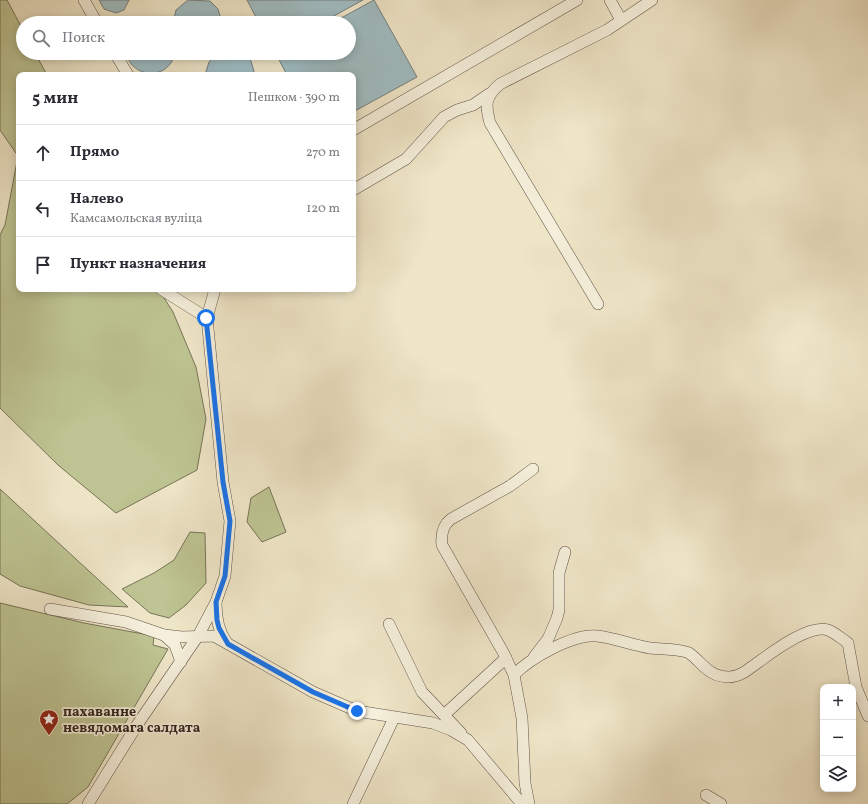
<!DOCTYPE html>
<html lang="ru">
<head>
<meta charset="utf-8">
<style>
	:root { --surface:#fff; --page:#f7f7f7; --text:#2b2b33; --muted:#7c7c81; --line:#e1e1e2 }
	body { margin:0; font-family:Vollkorn,serif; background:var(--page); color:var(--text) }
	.controls { position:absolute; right:12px; bottom:12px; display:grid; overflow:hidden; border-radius:8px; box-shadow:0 2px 10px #0003 }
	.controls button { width:36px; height:36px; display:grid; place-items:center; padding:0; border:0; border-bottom:1px solid var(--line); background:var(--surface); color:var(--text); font:20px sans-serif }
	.stop { position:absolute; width:12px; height:12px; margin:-9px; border:3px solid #1a73e8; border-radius:50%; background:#fff }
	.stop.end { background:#1a73e8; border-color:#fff; box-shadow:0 1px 4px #0008 }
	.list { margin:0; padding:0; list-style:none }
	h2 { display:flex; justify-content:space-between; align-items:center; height:52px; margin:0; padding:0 16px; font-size:17px }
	h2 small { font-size:13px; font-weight:400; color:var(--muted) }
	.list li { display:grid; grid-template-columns:26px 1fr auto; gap:12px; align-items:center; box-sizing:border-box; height:56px; padding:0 16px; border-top:1px solid var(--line) }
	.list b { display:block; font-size:15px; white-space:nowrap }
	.list p { margin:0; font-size:13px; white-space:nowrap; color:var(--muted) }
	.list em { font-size:13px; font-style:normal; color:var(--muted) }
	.icon { flex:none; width:22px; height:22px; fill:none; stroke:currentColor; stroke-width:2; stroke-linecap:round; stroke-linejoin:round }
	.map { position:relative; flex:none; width:868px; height:804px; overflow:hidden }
	.search { position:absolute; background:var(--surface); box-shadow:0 2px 10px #0003; left:16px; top:16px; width:340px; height:44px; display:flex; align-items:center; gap:10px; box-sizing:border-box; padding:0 14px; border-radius:22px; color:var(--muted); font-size:15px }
	.panel { position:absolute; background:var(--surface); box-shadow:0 2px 10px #0003; left:16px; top:72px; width:340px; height:220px; border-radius:8px }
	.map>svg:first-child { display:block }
	.green { fill:#bec493; stroke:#787458 }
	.water { fill:#a0bcc1; stroke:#747f80 }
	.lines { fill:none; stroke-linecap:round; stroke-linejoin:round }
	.minor-casing { stroke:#605448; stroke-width:12 }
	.minor { stroke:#f5efdb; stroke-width:11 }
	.route { stroke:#1a73e8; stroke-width:5 }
	.labels { text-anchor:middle; stroke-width:3.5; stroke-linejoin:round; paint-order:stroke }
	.poi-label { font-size:14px; font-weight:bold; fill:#31231e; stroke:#f5efdb; text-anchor:start }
</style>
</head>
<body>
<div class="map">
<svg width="868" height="804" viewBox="0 0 868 804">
	<rect width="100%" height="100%" fill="#efe6c8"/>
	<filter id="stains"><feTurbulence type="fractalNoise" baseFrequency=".005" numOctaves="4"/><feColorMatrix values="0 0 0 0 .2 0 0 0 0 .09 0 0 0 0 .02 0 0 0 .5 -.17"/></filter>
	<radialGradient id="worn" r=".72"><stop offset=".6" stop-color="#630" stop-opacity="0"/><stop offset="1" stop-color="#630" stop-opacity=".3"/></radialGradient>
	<!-- green -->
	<g class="green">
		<path d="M0,0H7L23,30V53H35L47,75H19V289H164V298L173,312L196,367L206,419L197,470L116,513L58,465L0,408V235L5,225L18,156L0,130Z"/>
		<path d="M269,487L286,532L262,542L247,522L251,498Z"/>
		<path d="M0,489L128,607L89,605L20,586L0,574Z"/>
		<path d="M190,532L205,533L206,583L186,605L169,618L150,613L122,589L154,573L174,560Z"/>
		<path d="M0,603L84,623L154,636L153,645L168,649L88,787L67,804H0Z"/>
	</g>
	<!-- water -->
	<g class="water">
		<path d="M99,0H129L124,10L116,13L104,9Z"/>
		<path d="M188,0L210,1L218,9L222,23H173L176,10Z"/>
		<path d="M247,0H363L321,23H259Z"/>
		<path d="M374,0L417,77L353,112V75H287L276,54L278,53H349V23H332Z"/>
		<path d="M126,53H175C169,81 132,79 126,53Z"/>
		<path d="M218,53H243L251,61L255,75H205L209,62Z"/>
	</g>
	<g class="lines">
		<!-- minor casing -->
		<g class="minor-casing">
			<g id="minor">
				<path d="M84,0L97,23"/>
				<path d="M610,0L621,20"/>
				<path d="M115,53L128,75"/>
				<path d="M353,130L577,0"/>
				<path d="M353,190L406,159L444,117L457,110L473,105L489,94"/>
				<path d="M161,289L207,318"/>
				<path d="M598,304L490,123C485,104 485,97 500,84L607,30L652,0"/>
				<path d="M216,603C216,618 218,631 227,643"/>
				<path d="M50,609L126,622L164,635L182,637L214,636L313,692L357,711L433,723L451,730L468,740L522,804"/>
				<path d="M389,624L422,692L461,733"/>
				<path d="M164,635L175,645L181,662"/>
				<path d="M534,657L548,639L557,618L559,610V573L565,552"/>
				<path d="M514,675C530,658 573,634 597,636C615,638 632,645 650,648C659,649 682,649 689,653C702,662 708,677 729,677C741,677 751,667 760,661C775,650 810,624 828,630C834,632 842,639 848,643L856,687L868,716"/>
				<path d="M444,715L506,658"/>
				<path d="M706,795L721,804"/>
				<path d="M88,804L137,725L198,636L216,602L225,576L230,521L223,482L207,318L215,289"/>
				<path d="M353,804L394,718"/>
				<path d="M529,804L525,783L522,718L514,675L503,652L442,545C441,535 442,526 451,519L510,486L533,469"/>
			</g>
		</g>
		<!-- minor -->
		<use href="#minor" class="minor"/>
	</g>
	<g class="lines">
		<!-- route -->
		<path class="route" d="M206,318L223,482L230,521L225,576L216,602L217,620L219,628L228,644L313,692L357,711"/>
	</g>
	<!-- icons -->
	<defs>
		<g id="sight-pin" transform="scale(1)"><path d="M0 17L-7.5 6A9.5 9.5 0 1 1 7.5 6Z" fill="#8f2418" stroke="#f5efdb"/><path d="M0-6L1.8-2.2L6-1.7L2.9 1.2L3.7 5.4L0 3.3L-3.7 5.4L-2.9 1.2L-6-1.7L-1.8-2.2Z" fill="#fff"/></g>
	</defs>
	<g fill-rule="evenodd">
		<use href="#sight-pin" x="49" y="719"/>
	</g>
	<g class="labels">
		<!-- poi labels -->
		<g class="poi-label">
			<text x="63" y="716">пахаванне<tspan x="63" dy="16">невядомага салдата</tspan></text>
		</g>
	</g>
	<rect width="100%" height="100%" filter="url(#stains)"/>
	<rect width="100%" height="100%" fill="url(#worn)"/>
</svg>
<div class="controls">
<button>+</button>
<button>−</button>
<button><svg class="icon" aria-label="layers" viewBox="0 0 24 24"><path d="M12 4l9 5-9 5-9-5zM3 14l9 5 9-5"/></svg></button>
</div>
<div class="stop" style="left:206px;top:318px"></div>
<div class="stop end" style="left:357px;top:711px"></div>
<div class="search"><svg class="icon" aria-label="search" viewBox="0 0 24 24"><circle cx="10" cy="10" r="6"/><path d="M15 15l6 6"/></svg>Поиск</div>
<section class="panel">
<h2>5 мин<small>Пешком · 390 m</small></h2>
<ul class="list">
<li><svg class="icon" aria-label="ahead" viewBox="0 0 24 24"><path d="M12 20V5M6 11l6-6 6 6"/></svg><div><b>Прямо</b></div><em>270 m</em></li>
<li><svg class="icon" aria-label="left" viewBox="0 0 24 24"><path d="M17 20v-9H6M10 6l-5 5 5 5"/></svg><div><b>Налево</b><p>Камсамольская вуліца</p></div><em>120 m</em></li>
<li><svg class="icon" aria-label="arrive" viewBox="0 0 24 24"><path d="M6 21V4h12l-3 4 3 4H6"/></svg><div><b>Пункт назначения</b></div></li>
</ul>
</section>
</div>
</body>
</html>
